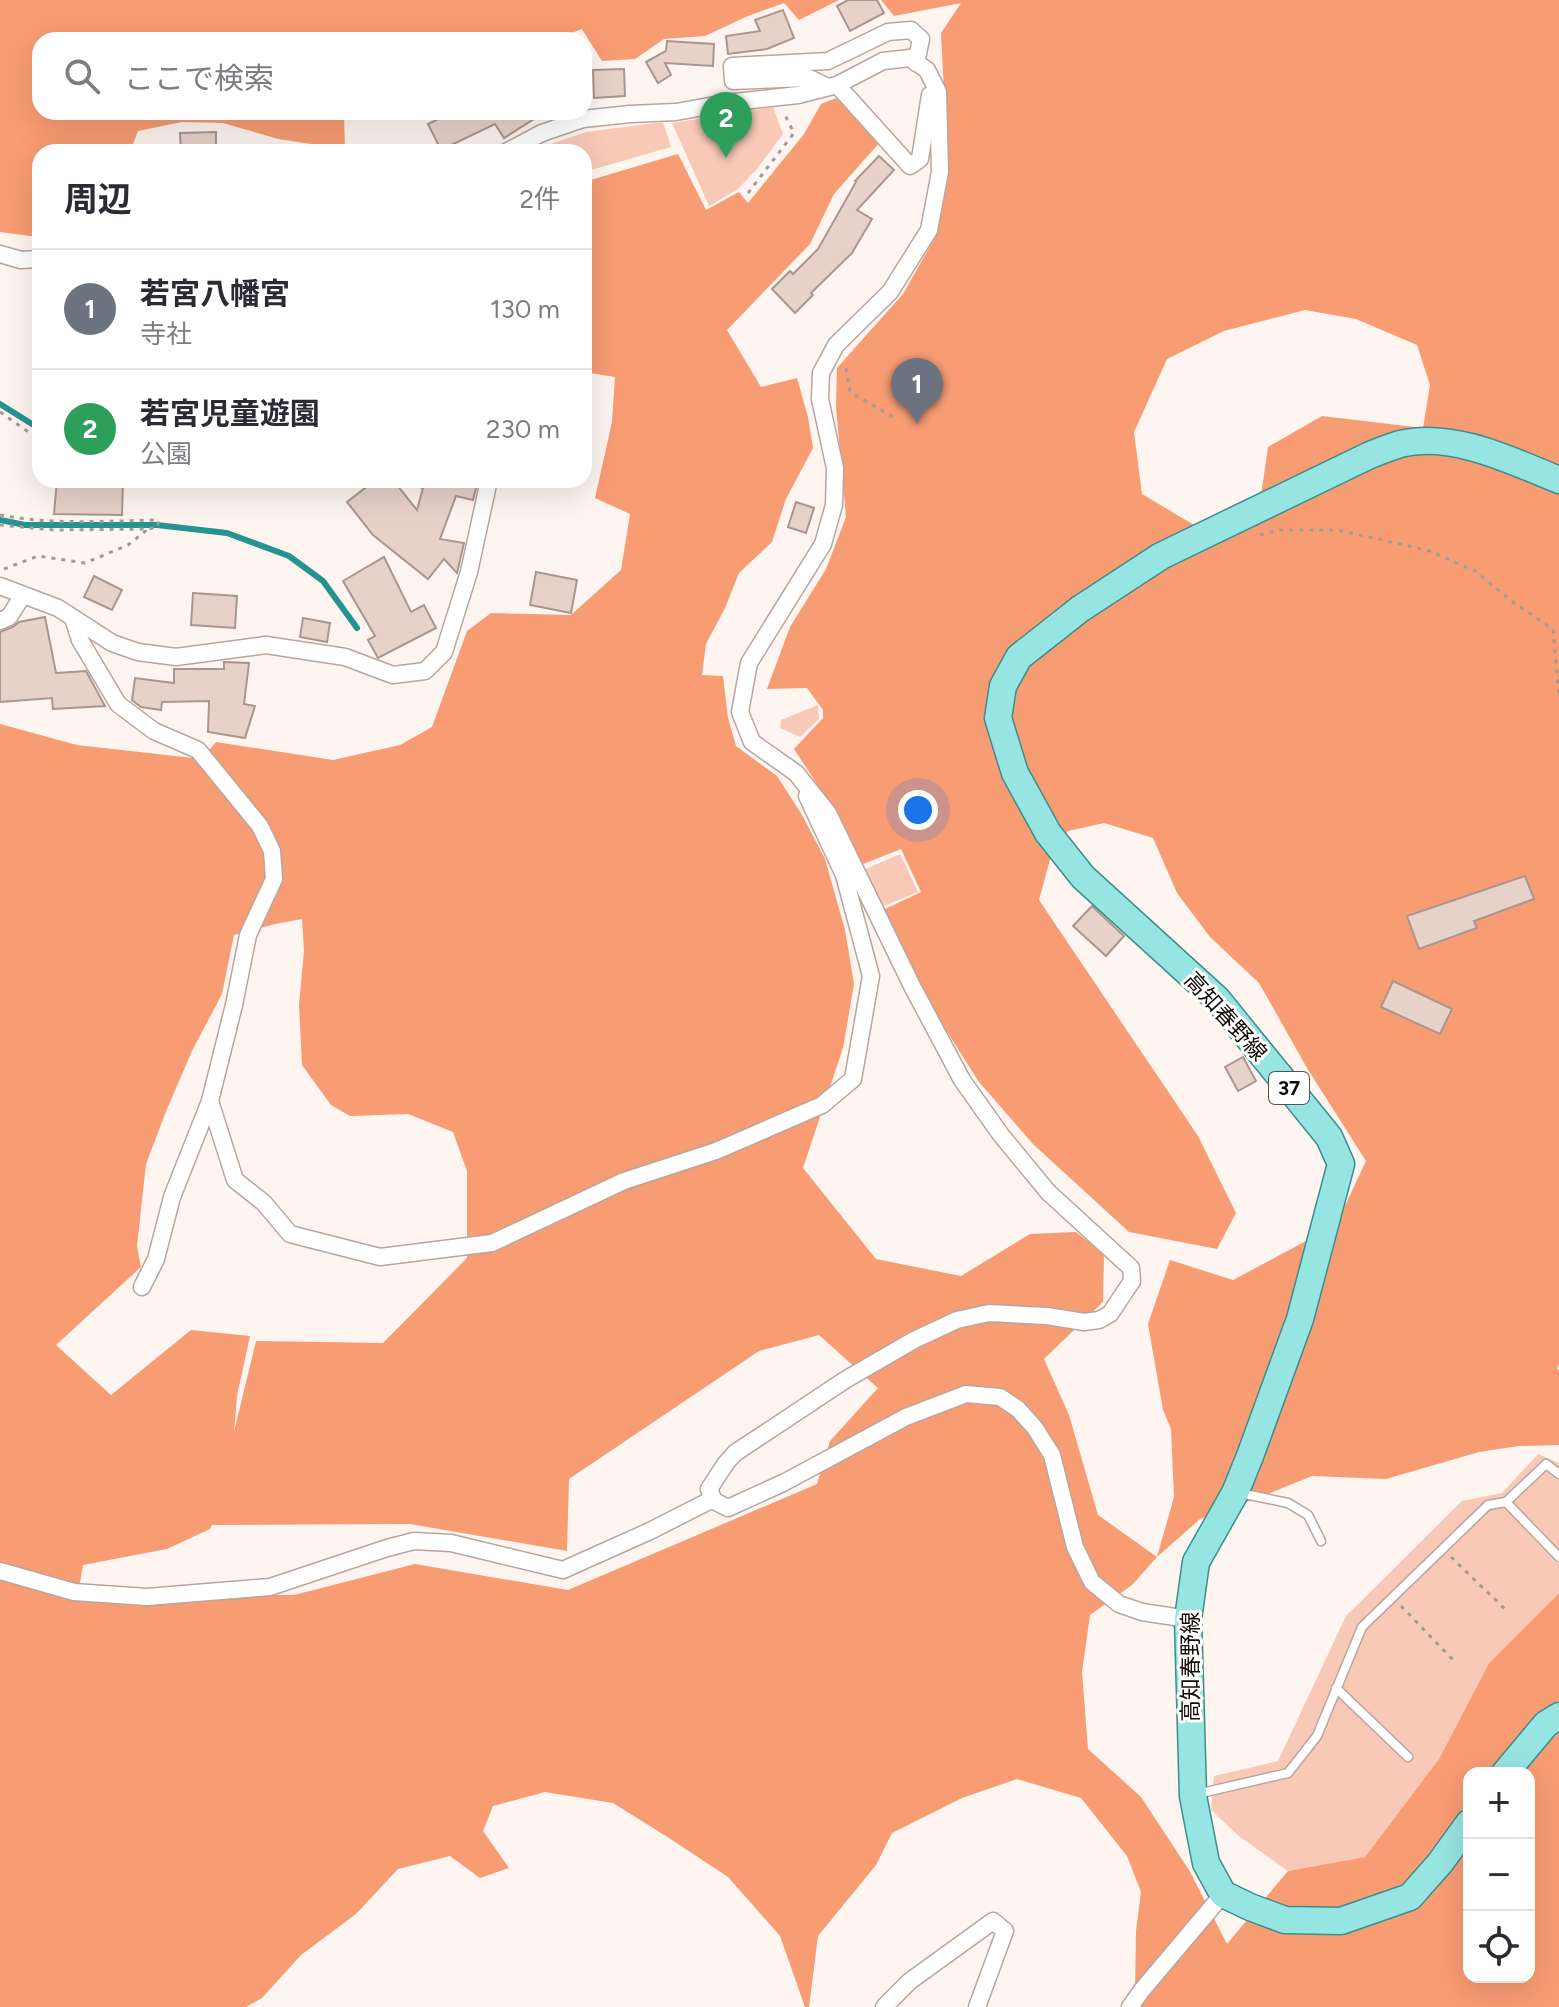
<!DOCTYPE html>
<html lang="ja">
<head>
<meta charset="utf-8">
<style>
	:root { --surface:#fff; --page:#f2f2f3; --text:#2b2b33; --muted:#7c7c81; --line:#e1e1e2; --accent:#3c8482 }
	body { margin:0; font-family:Figtree,"Noto Sans JP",sans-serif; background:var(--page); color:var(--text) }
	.controls { position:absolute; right:24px; bottom:24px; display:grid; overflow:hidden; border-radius:16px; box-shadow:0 8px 32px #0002 }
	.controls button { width:72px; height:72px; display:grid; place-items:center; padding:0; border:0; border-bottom:2px solid var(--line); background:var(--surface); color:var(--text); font:40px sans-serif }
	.you { position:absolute; left:918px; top:810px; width:28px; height:28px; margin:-20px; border:6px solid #fff; border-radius:50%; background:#1a73e8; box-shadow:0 0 0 12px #1a73e833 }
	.badge { display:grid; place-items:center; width:52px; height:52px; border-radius:50%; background:var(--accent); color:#fff; font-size:26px; font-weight:700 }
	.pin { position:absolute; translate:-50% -66px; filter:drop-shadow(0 2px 4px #0008) }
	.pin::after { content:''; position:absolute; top:42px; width:28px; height:24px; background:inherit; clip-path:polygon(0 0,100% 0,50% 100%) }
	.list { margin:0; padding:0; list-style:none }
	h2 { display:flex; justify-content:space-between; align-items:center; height:104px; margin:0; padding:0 32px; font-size:34px }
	h2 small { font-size:26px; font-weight:400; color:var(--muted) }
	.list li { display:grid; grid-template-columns:52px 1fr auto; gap:24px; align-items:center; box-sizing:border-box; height:120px; padding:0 32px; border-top:2px solid var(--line) }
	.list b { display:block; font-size:30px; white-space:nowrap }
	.list p { margin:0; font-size:26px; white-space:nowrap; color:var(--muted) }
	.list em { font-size:26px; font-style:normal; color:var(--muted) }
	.icon { flex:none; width:44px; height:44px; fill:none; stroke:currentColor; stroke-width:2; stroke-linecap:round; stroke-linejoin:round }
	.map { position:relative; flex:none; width:1559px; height:2007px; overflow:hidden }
	.search { position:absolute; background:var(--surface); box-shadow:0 8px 32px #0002; left:32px; top:32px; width:560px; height:88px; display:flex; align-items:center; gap:20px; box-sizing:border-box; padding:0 28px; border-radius:24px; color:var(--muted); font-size:30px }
	.panel { position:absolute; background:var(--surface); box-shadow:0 8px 32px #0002; left:32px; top:144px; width:560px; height:344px; border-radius:24px }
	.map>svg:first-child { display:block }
	.green { fill:#f7c9b6 }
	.forest { fill:#f89c73; fill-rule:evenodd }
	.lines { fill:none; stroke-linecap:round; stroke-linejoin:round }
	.stream { stroke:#269390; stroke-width:6 }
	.building { fill:#e7d2c9; stroke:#aa968e; stroke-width:2 }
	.service-casing { stroke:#baa59d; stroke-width:11 }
	.minor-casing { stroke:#baa59d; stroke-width:19 }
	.primary-casing { stroke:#3b8e8b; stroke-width:29 }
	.path { stroke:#a39a97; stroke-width:3; stroke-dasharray:4 6; stroke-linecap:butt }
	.service { stroke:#fff; stroke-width:8 }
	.minor { stroke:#fff; stroke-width:16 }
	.primary { stroke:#97e5e3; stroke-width:26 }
	.labels { text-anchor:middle; stroke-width:6; stroke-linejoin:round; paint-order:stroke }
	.shield { fill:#fff; stroke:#595452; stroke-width:2 }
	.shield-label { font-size:20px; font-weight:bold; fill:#120b08 }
	.street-label { font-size:22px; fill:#120b08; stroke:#fff }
</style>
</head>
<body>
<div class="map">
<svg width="1559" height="2007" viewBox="0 0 1559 2007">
	<rect width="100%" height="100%" fill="#fef5f1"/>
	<!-- green -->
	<g class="green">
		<path d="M773,107L783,134L756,170L738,189L709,206L672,123Z"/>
		<path d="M663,122L671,147L584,172V152H527L586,132Z"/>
		<path d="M818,705L819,719L800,737L780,728L781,720Z"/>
		<path d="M900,854L918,892L879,908L861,871Z"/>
		<path d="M1538,1454L1559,1463V1593L1489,1663L1439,1759L1365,1857L1288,1871L1240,1837L1211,1810L1214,1776L1278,1761L1346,1616L1462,1501L1502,1493Z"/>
	</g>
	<!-- forest -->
	<g class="forest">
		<path d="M0,0H839L799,20L784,3L748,16L705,36L664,39L635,59L602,61L582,29L553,40H40V112H344L345,149L278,139L223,123L182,122L138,131L130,152H40V235L30,236L0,232Z"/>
		<path d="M881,0H1559V1364L1557,1369L1559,1370V1445L1519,1446L1479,1452L1386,1479L1312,1476L1258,1498L1200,1519L1157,1557L1132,1585L1090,1615L1082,1672L1088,1749L1141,1797L1189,1870L1227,1944L1288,1871L1365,1857L1439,1759L1489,1663L1559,1593V2007H1131L1135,1990L1136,1931L1141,1892L1127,1856L1081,1798L1017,1779L962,1798L892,1833L876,1865L818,1936L809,2007H805L780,1936L728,1877L669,1838L613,1803L545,1792L493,1806L483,1831L509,1868L480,1878L450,1856L398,1869L356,1914L301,1955L262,1998L246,2007H0V724L77,745L202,759L216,742L333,760L400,745L432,727L467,631L491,613L571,615L621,570L630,514L595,498L612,422L615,377L584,372V182L678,154L706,210L739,192L748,203L804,134L821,104L836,98L880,142L834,194L810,244L727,330L761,387L797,378L808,417L813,448L786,499L772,542L739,573L725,608L706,644L702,675L723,676L728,718L736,746L777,776L802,815L825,859L845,930L854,984L843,1048L803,1168L876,1259L961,1276L1030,1234L1076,1232L1104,1254L1103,1302L1044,1359L1069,1415L1098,1515L1157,1557L1174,1497L1171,1429L1163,1410L1148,1324L1170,1260L1233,1280L1336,1225L1366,1161L1307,1068L1259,983L1210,937L1177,893L1153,838L1104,823L1068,831L1054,845L1039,900L1198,1136L1236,1213L1217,1249L1129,1232L1033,1144L979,1082L934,1011L881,911L921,892L901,849L863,864L834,810L794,749L823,718V710L807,688L767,689L790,627L826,569L846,517L836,407L837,368L903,294L937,234L948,173L941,33L961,3L894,16ZM1305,310L1356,319L1417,345L1430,385L1423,428L1322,416L1268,447L1258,516L1194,525L1142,494L1134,432L1167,359L1224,331ZM302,919L304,950L299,1005L302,1065L331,1105L350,1116L408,1114L453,1132L467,1171V1258L383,1343L256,1341L234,1432L237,1396L250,1336L191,1330L111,1395L56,1345L141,1267L137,1246L146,1164L167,1109L192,1051L222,994L234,935L275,924ZM819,1335L878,1388L830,1441L817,1484L568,1590L415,1564L294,1595L78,1594L83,1565L167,1549L210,1529L212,1525L410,1524L567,1551L569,1479L759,1351ZM1469,1773H1529V1977H1469Z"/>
	</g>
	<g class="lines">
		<!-- stream -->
		<g class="stream">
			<path d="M0,404L40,429"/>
			<path d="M0,520L25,525H157L227,533L289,556L323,581L357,628"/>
		</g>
	</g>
	<!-- building -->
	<g class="building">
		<path d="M848,0H877L884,13L850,31L837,6Z"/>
		<path d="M783,10L794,38L767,49L728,54L726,36L760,31L755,20Z"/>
		<path d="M667,41L714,44L713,66L665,63L671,75L658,83L646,62L666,51Z"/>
		<path d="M624,69L625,96L594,98L593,70Z"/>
		<path d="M453,112H545L504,138L495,124L441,150L428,124Z"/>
		<path d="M216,132V152H181L180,133Z"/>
		<path d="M879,156L894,170L857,210L872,219L852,253L811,293L813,295L795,313L772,289L790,271L793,274L818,249L856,182L855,181Z"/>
		<path d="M57,480H123L122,515L54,514Z"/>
		<path d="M358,480H393L417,510L423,488L416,486L417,480H478L473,500L456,496L440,539L464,543L457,573L444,559L428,579L373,535L347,502L365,488Z"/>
		<path d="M796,502L814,508L806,533L788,527Z"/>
		<path d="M384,557L411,612L424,605L436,628L378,658L368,640L375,636L343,581Z"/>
		<path d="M536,572L577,580L571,613L530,605Z"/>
		<path d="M94,576L122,590L112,610L84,597Z"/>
		<path d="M193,593L237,596L235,628L191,625Z"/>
		<path d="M45,617L56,673L86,671L105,706L53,709L52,698L0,702V632L13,627L19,622Z"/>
		<path d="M303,618L330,623L327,642L300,637Z"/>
		<path d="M224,662L249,663L244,704L255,706L245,738L208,732L209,701L162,702L161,710L141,707L132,700L135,678L174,683V669H224Z"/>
		<path d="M1525,876L1534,899L1474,921L1477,928L1419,949L1407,916Z"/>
		<path d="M1092,906L1124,936L1106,956L1073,926Z"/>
		<path d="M1393,981L1452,1009L1440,1034L1381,1007Z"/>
		<path d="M1243,1057L1256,1081L1238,1091L1225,1067Z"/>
	</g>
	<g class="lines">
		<!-- service casing -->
		<g class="service-casing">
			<g id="service">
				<path d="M1240,1493L1288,1503L1308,1515L1321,1541"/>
				<path d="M1506,1502L1546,1464L1559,1474"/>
				<path d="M1336,1688L1408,1757"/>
				<path d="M1197,1794L1288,1773L1317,1736L1362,1627L1488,1505L1506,1502L1559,1557"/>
			</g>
		</g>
		<!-- minor casing -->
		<g class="minor-casing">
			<g id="minor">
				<path d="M837,85L910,166L920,159L930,95"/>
				<path d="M828,87L809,78L733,81L732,66L828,61L888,32L911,30L921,39L916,63"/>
				<path d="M506,152L542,133L583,119L630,114L676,112L726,103L798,95L837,85L883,61L910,58L927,70L938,92L940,172L929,230L890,292L836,345L821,373L820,399L835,468L834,505L823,544L749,663L740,712L752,742L796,773L828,813L912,986L962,1080L1001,1135L1048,1192L1131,1268L1132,1281L1110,1314L1099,1320L1084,1322L1047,1316L989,1313L957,1320L914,1340L845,1380L735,1453L726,1463L709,1489L714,1501L728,1508L783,1483L906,1417L966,1394L1000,1397L1018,1409L1035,1428L1052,1455L1075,1547L1092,1582L1119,1604L1142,1612L1188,1619"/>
				<path d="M0,254L21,260L40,259"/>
				<path d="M0,586L58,608L112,643L138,652L176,657L266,645L345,657L393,675L425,671L444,652L469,572L489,480"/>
				<path d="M73,618L80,640L118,704L154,731L198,750L260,826L272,851L274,879L248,935L234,1005L210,1101L235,1180L264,1203L290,1234L380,1257L492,1243L624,1181L716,1151L822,1105L853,1079L871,976L844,875L807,796"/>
				<path d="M0,621L9,617L23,595"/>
				<path d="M142,1287L156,1259L172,1197L210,1101"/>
				<path d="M0,1571L74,1592L147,1597L270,1587L387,1548L414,1541L451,1543L563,1570L650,1531L713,1499"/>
				<path d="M884,2007L910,1981L993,1921L1005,1931L977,2007"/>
				<path d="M1130,2007L1142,1990L1223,1894"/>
			</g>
		</g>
		<!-- primary casing -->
		<g class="primary-casing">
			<g id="primary">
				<path d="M1505,1773L1546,1724L1559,1716"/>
				<path d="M1469,1823L1440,1863L1410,1897L1341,1921L1285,1920L1250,1907L1223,1894L1206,1863L1193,1796L1188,1619L1196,1562L1235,1493L1250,1456L1300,1319L1341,1164L1329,1137L1217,999L1083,877L1048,833L1015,773L998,718L1003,686L1019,657L1080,609L1161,556L1370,455C1380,451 1390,447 1400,444C1452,431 1512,461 1559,480"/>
			</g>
		</g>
		<!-- path -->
		<g class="path">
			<path d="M748,193L794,133L785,115"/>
			<path d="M846,368L850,392L895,418"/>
			<path d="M0,412L40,440"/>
			<path d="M0,515C52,525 106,521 158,520V527L148,529L55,530L0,525"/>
			<path d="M1260,535L1279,530H1337L1427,550L1475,571L1514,603L1553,629L1559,698"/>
			<path d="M4,569L38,556L85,563L128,545L148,529"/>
			<path d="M1451,1557L1508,1612"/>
			<path d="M1401,1606L1456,1663"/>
		</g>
		<!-- service -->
		<use href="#service" class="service"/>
		<!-- minor -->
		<use href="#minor" class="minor"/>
		<!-- primary -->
		<use href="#primary" class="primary"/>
	</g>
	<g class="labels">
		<!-- shield labels -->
		<rect class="shield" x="1269" y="1072" width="40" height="32" rx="6"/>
		<g class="shield-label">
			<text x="1289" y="1095">37</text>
		</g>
		<!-- street labels -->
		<g class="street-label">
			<text transform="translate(1226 1016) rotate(48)" y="8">高知春野線</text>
			<text transform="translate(1190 1667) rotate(-90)" y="8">高知春野線</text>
		</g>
	</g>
</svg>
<div class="controls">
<button>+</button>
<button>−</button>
<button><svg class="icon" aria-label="locate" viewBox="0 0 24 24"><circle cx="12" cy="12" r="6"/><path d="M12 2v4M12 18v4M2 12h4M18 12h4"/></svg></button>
</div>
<div class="you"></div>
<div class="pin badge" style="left:917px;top:424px;background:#6b7280">1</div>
<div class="pin badge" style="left:726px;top:158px;background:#2e9e5b">2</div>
<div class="search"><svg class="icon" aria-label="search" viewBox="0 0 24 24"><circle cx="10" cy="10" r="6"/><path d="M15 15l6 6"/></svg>ここで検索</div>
<section class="panel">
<h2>周辺<small>2件</small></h2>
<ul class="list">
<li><span class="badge" style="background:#6b7280">1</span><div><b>若宮八幡宮</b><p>寺社</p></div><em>130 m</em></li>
<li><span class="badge" style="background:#2e9e5b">2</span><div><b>若宮児童遊園</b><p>公園</p></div><em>230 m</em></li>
</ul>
</section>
</div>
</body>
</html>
